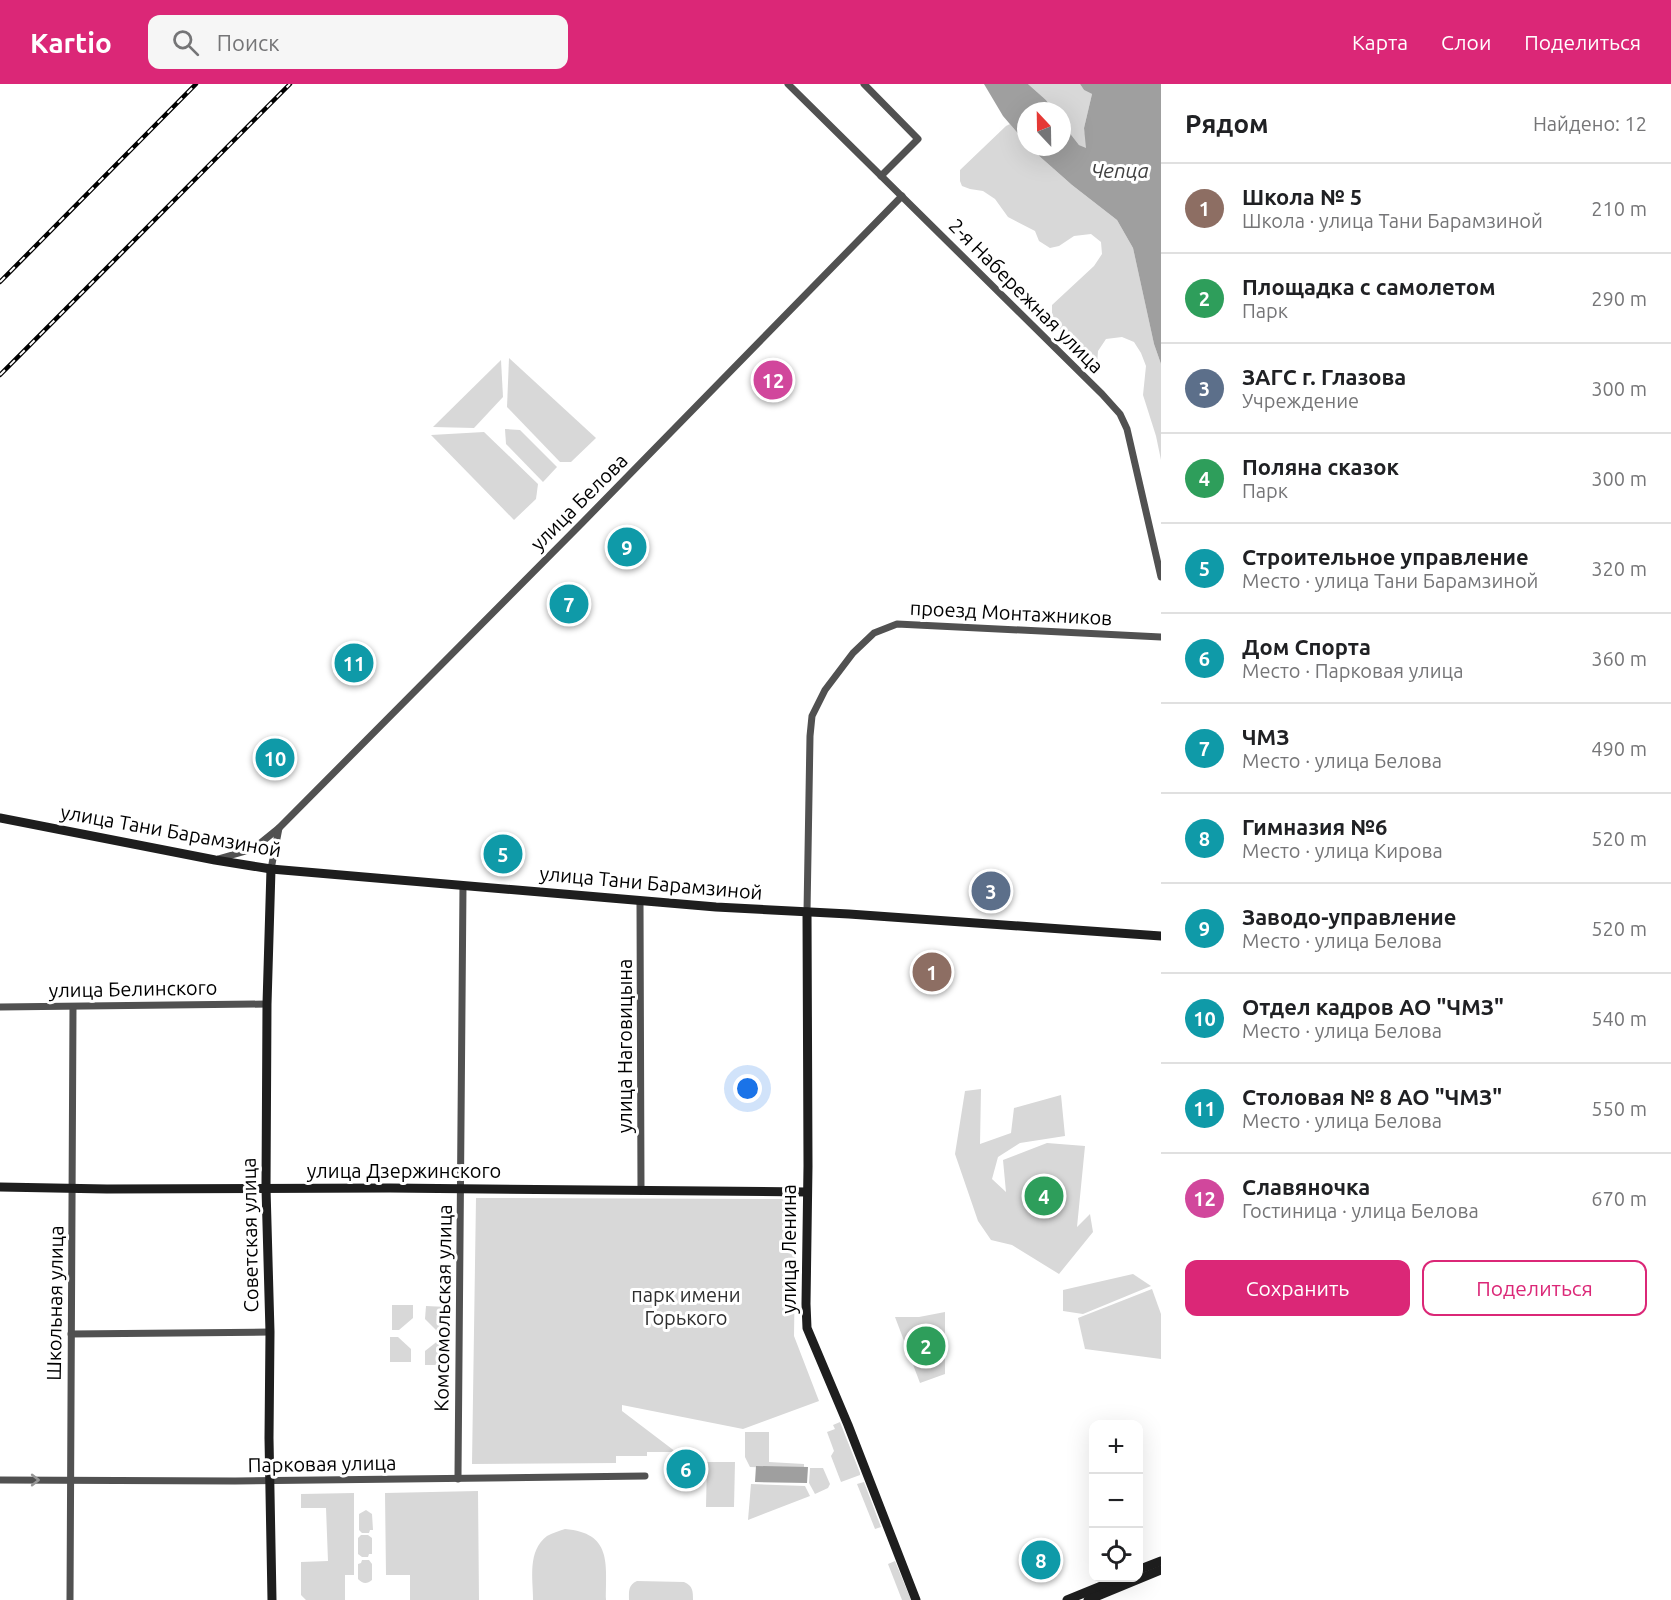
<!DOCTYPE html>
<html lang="ru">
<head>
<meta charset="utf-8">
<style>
	:root { --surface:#fff; --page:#f6f6f6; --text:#202124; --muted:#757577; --line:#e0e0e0; --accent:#db2777 }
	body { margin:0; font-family:Ubuntu,sans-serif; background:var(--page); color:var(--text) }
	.controls { position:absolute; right:18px; bottom:18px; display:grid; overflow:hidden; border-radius:12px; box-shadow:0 6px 24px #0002 }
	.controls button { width:54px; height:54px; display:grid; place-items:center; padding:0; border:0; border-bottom:2px solid var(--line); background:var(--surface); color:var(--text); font:30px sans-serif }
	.compass { position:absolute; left:1017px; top:18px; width:54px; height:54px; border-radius:50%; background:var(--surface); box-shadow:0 6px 24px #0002; rotate:338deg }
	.you { position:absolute; left:748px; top:1005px; width:21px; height:21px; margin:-15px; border:4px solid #fff; border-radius:50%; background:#1a73e8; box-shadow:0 0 0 9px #1a73e833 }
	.badge { display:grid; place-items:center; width:39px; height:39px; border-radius:50%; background:var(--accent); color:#fff; font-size:20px; font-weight:700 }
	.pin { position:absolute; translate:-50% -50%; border:3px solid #fff; box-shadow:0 2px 6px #0006 }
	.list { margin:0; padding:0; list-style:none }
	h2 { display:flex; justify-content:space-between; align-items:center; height:78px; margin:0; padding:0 24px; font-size:26px }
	h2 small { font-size:20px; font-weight:400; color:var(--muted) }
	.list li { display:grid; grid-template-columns:39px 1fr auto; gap:18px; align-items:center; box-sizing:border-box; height:90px; padding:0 24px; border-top:2px solid var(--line) }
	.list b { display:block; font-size:22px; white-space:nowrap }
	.list p { margin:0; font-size:20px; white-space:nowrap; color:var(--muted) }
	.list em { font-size:20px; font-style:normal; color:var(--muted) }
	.actions { display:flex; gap:12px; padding:18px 24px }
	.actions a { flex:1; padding:14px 0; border:2px solid var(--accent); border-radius:12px; text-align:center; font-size:21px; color:var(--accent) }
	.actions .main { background:var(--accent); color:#fff }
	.icon { flex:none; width:33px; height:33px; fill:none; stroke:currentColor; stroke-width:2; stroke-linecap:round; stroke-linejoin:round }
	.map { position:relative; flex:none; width:1161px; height:1516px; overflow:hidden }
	header { display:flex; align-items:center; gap:36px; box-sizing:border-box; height:84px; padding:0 30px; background:var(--accent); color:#fff }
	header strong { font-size:28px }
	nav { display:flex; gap:33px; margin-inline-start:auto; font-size:21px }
	.search { width:420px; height:54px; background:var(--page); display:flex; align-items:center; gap:15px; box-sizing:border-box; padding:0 21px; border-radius:12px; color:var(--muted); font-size:22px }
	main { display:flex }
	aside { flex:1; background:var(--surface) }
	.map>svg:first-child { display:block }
	.green { fill:#d8d8d8 }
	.water { fill:#9f9f9f }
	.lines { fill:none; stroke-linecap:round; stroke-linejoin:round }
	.street { stroke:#515151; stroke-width:7 }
	.secondary { stroke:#1e1e1e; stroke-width:9 }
	.rail-casing { stroke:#000; stroke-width:4.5 }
	.rail { stroke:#fff; stroke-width:2; stroke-dasharray:7; stroke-linecap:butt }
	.oneway { stroke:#979797 }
	.labels { text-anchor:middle; stroke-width:6; stroke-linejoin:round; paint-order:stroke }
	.street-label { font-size:20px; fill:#000; stroke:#fff }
	.park-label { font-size:20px; fill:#2f2f2f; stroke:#fff }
	.water-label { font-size:21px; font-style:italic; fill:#404040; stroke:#fff }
</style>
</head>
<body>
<header>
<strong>Kartio</strong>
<div class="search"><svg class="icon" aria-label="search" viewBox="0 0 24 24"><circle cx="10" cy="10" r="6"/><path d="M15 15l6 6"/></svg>Поиск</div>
<nav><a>Карта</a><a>Слои</a><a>Поделиться</a></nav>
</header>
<main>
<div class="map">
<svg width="1161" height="1516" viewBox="0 0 1161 1516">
	<rect width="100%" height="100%" fill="#fff"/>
	<!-- green -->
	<g class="green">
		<path d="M1028,0H1080L1084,6L1092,10L1084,44L1087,61L1086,65L1079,61L1062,39V27H1054L1046,16Z"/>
		<path d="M1010,40L1026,59V63H1029L1072,101L1117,136L1133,164L1154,260L1161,280V376L1156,352L1143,311L1146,282L1141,269L1134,258L1122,253L1106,255L1098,267L1097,281L1058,243L1052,233V221L1094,182L1102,170L1101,158L1091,150L1074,152L1059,162L1050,164L1039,157L1035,147L1008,133L995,115L983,107L970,105L962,102L960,97V86L1006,42Z"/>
		<path d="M509,274L596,354L571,378H560L507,323Z"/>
		<path d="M501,276L503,313L474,344L433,343Z"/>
		<path d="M505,345L520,346L557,383L543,398L506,360Z"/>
		<path d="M484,348L538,400L536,415L514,436L431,351Z"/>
		<path d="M981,1005L980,1060L1011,1049L1014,1024L1061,1011L1065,1052L1020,1059L998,1073L992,1095L1006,1108L1003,1076L1047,1059L1085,1062L1077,1143L1090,1130L1093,1148L1059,1190L1012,1161L991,1156L978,1137L955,1070L965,1007Z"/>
		<path d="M476,1114L796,1115L794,1252L819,1317L743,1345L622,1321V1327L676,1368H647V1372H616V1379L472,1380Z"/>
		<path d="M1133,1190L1151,1202L1083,1230L1063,1227V1206Z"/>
		<path d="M1152,1205L1161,1230V1275L1085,1265L1078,1234Z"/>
		<path d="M392,1221H413V1234L399,1246H392Z"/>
		<path d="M426,1222L447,1223L445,1248L437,1247L425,1235Z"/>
		<path d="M945,1228V1290L920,1299L895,1233H919Z"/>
		<path d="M390,1253H398L411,1265V1278H390Z"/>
		<path d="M439,1256H447L446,1281H425V1267Z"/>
		<path d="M840,1338L860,1389V1391L841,1398L831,1372L834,1367L827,1348L835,1345L833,1341Z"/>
		<path d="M745,1348H769V1378L804,1380V1385L750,1383L745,1373Z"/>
		<path d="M707,1378H735L734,1423H706Z"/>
		<path d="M810,1384H823L830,1400L828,1404L815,1410L809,1399Z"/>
		<path d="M864,1398L881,1443L875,1445L857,1400Z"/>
		<path d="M751,1400L805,1402L810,1412L748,1436Z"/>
		<path d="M478,1407L479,1516H410V1491H386L385,1409Z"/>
		<path d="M354,1409V1491H345V1516H306L301,1511V1478L328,1477L326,1424H301V1410Z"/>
		<path d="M366,1426L372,1430L373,1446H370L369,1449H362L359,1446V1430Z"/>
		<path d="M565,1445C612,1449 606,1479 606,1516H533C533,1495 527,1467 547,1452C552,1449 559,1447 565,1445Z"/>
		<path d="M361,1451H368L372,1454V1470H369L368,1473H362L358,1470V1454Z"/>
		<path d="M362,1476H369L372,1480V1496C367,1500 363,1500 358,1495V1480L361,1479Z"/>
		<path d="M895,1477L911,1516H902L888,1480Z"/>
		<path d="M637,1497L684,1498C693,1502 693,1507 693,1516H629C629,1507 628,1501 637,1497Z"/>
	</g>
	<!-- water -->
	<g class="water">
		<path d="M984,0H1028L1046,16L1054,27H1026V59L1003,32Z"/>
		<path d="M1080,0H1161V280L1154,260L1133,164L1117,136L1072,101L1029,63H1062V39L1079,61L1086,64L1084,44L1092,10L1084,6Z"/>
		<path d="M756,1382L808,1383L807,1399L755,1398Z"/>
	</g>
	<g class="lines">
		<!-- street -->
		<g class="street">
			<path d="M788,0L1102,310L1120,330L1127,345L1161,493"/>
			<path d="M864,0L918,55L881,92"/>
			<path d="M218,775L253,765L279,744"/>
			<path d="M271,785L279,744L582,439L902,112"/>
			<path d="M640,818L641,1107"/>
			<path d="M807,828L810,652L812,632L825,606L853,569L874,549L897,540L1161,553"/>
			<path d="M0,923L267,920"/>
			<path d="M71,1250L270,1248"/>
			<path d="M458,1395C459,1197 463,999 463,802"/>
			<path d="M0,1396L235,1397L645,1392"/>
			<path d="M70,1516L73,923"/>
		</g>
		<!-- secondary -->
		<g class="secondary">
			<path d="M0,734L215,776L271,785L716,823L849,830L1161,852"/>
			<path d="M271,785L267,920L266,1104L270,1248L269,1354L272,1516"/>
			<path d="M807,828L808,1082L806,1220L807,1244L848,1341L916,1516"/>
			<path d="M0,1103L107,1105L390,1104L807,1108"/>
			<path d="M1138,1486L1161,1477"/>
			<path d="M1067,1516L1121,1494"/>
			<path d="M1088,1516L1161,1486"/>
		</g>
		<!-- rail casing -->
		<g class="rail-casing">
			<g id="rail">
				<path d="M0,198L196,0"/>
				<path d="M0,291L290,0"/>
			</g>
		</g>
		<!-- rail -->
		<use href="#rail" class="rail"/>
	</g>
	<!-- one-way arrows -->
	<defs><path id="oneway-chevron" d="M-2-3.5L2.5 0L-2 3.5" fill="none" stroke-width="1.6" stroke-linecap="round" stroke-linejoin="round" transform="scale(1.5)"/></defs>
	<use class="oneway" href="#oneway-chevron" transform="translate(35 1396)"/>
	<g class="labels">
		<!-- street labels -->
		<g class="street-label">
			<text transform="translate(1026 212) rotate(45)" y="7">2-я Набережная улица</text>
			<text transform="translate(579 418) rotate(-45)" y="7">улица Белова</text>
			<text transform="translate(1011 529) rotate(3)" y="7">проезд Монтажников</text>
			<text transform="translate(171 747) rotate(10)" y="7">улица Тани Барамзиной</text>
			<text transform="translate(651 799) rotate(5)" y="7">улица Тани Барамзиной</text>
			<text transform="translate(133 905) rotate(-1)" y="7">улица Белинского</text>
			<text transform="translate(625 962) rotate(-90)" y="7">улица Наговицына</text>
			<text x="404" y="1094">улица Дзержинского</text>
			<text transform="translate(250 1151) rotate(-91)" y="7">Советская улица</text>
			<text transform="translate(789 1165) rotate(-90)" y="7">улица Ленина</text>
			<text transform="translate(55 1219) rotate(-89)" y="7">Школьная улица</text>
			<text transform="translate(443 1224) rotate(-89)" y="7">Комсомольская улица</text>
			<text transform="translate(322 1380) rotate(-1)" y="7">Парковая улица</text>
		</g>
		<!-- park labels -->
		<g class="park-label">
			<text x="686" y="1218">парк имени<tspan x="686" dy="23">Горького</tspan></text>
		</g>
		<!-- water labels -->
		<g class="water-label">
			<text x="1120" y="94">Чепца</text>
		</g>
	</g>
</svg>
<div class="controls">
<button>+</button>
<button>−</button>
<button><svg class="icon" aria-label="locate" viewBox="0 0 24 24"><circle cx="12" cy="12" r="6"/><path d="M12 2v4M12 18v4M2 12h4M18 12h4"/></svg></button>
</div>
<svg class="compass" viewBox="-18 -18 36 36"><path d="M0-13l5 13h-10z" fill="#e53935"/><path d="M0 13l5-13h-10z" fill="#757577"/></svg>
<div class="you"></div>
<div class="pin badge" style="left:932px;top:888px;background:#8d6e63">1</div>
<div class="pin badge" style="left:926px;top:1262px;background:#2e9e5b">2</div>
<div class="pin badge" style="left:991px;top:807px;background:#5c6f8a">3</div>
<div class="pin badge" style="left:1044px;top:1112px;background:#2e9e5b">4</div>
<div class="pin badge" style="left:503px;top:770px;background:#0f9aa8">5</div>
<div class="pin badge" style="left:686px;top:1385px;background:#0f9aa8">6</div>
<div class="pin badge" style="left:569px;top:520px;background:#0f9aa8">7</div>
<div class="pin badge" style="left:1041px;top:1476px;background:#0f9aa8">8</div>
<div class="pin badge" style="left:627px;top:463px;background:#0f9aa8">9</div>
<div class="pin badge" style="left:275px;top:674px;background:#0f9aa8">10</div>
<div class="pin badge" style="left:354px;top:579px;background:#0f9aa8">11</div>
<div class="pin badge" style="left:773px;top:296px;background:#d1479c">12</div>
</div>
<aside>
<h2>Рядом<small>Найдено: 12</small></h2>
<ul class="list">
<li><span class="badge" style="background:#8d6e63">1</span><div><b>Школа № 5</b><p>Школа · улица Тани Барамзиной</p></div><em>210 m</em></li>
<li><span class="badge" style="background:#2e9e5b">2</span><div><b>Площадка с самолетом</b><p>Парк</p></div><em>290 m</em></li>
<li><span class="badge" style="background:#5c6f8a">3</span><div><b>ЗАГС г. Глазова</b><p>Учреждение</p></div><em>300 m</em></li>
<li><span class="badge" style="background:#2e9e5b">4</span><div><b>Поляна сказок</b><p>Парк</p></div><em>300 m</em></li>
<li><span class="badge" style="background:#0f9aa8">5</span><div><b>Строительное управление</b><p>Место · улица Тани Барамзиной</p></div><em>320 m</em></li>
<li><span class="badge" style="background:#0f9aa8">6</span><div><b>Дом Спорта</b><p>Место · Парковая улица</p></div><em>360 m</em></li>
<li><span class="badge" style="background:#0f9aa8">7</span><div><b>ЧМЗ</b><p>Место · улица Белова</p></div><em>490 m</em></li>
<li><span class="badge" style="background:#0f9aa8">8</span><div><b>Гимназия №6</b><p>Место · улица Кирова</p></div><em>520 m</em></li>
<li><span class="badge" style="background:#0f9aa8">9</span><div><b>Заводо-управление</b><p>Место · улица Белова</p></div><em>520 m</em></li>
<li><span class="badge" style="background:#0f9aa8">10</span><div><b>Отдел кадров АО &quot;ЧМЗ&quot;</b><p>Место · улица Белова</p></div><em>540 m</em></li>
<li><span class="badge" style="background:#0f9aa8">11</span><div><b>Столовая № 8 АО &quot;ЧМЗ&quot;</b><p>Место · улица Белова</p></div><em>550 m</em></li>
<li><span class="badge" style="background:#d1479c">12</span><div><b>Славяночка</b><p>Гостиница · улица Белова</p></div><em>670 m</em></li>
</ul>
<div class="actions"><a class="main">Сохранить</a><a>Поделиться</a></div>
</aside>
</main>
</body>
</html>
